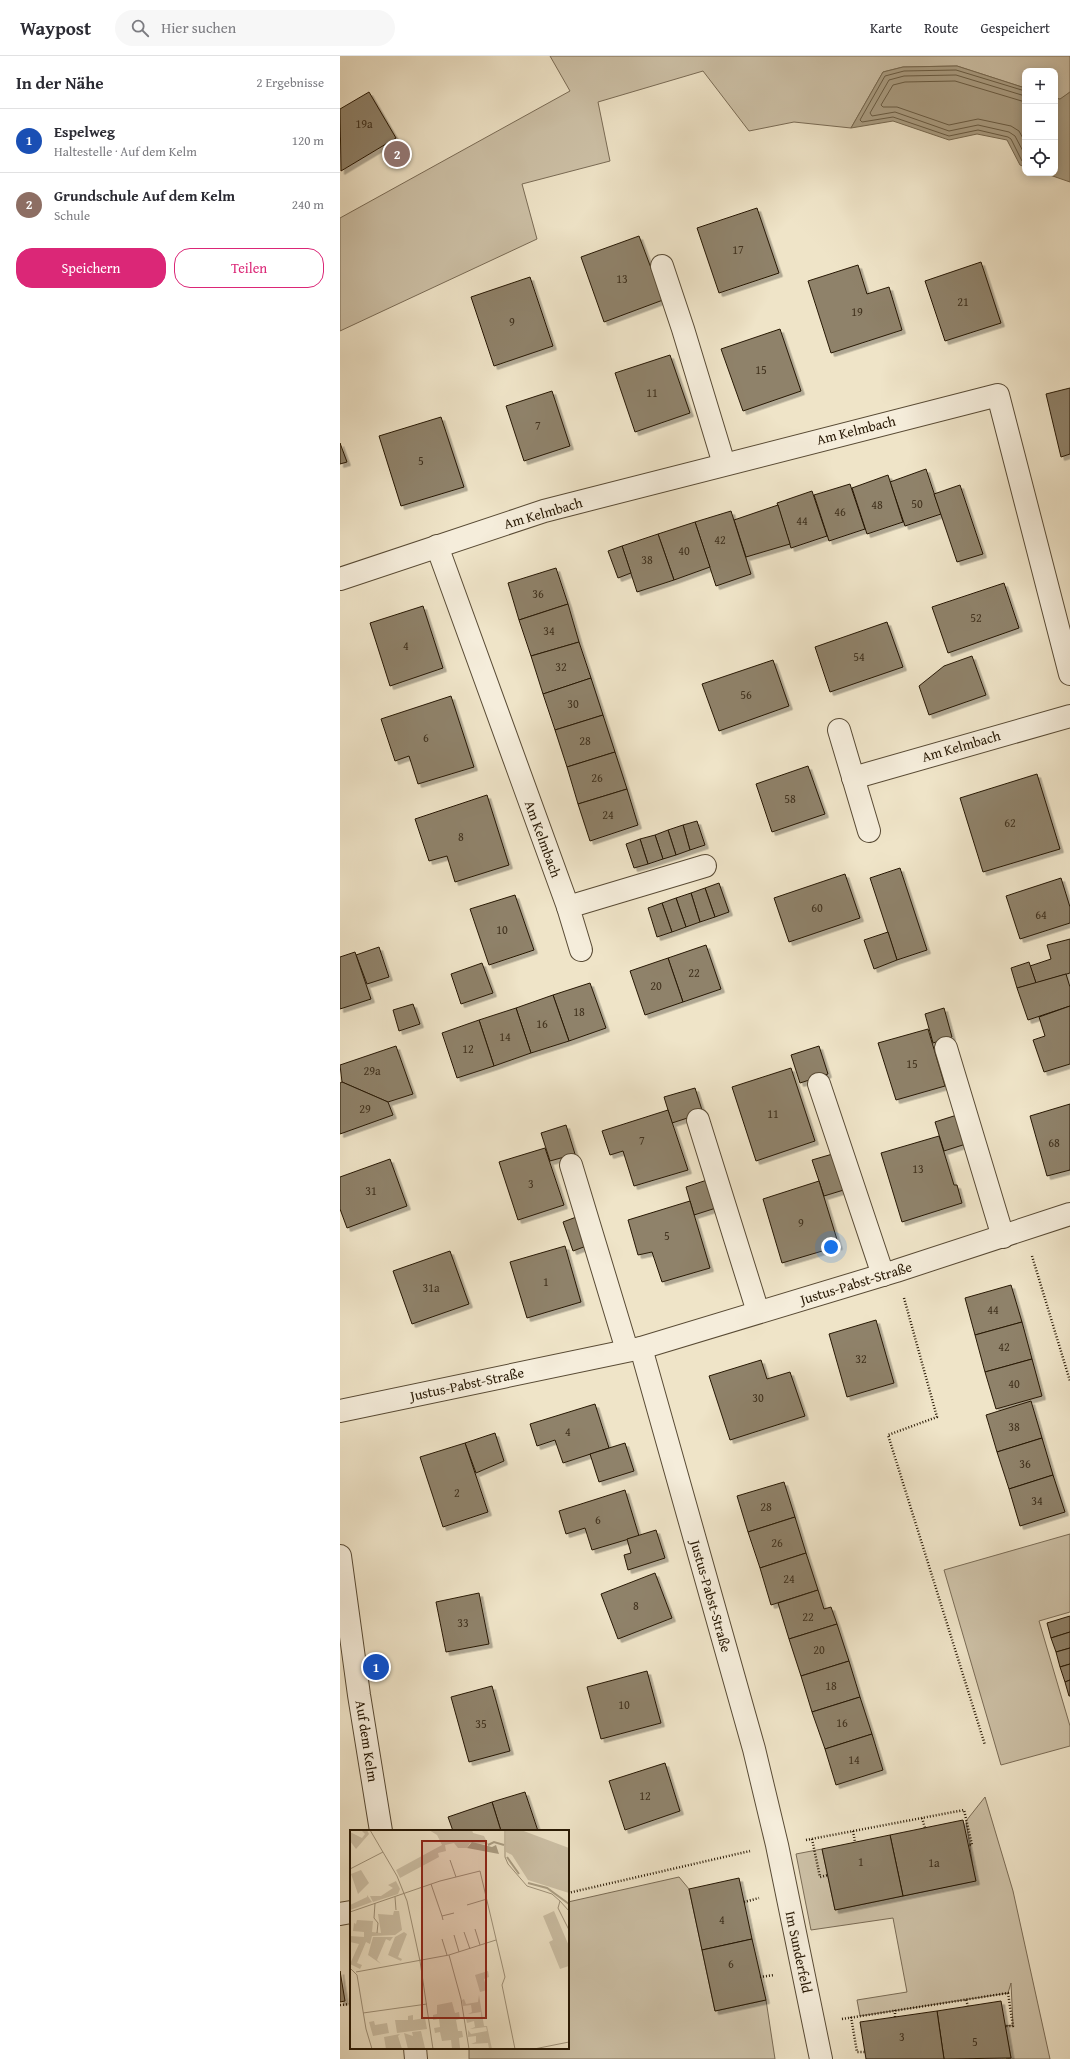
<!DOCTYPE html>
<html lang="de">
<head>
<meta charset="utf-8">
<style>
	:root { --surface:#fff; --page:#f7f7f7; --text:#2b2b33; --muted:#7c7c81; --line:#e1e1e2; --accent:#db2777 }
	body { margin:0; font-family:"Gentium Book Plus",serif; background:var(--page); color:var(--text) }
	.controls { position:absolute; right:12px; top:12px; display:grid; overflow:hidden; border-radius:8px; box-shadow:0 2px 10px #0003 }
	.controls button { width:36px; height:36px; display:grid; place-items:center; padding:0; border:0; border-bottom:1px solid var(--line); background:var(--surface); color:var(--text); font:20px sans-serif }
	.you { position:absolute; left:491px; top:1191px; width:14px; height:14px; margin:-10px; border:3px solid #fff; border-radius:50%; background:#1a73e8; box-shadow:0 0 0 6px #1a73e833 }
	.badge { display:grid; place-items:center; width:26px; height:26px; border-radius:50%; background:var(--accent); color:#fff; font-size:13px; font-weight:700 }
	.pin { position:absolute; translate:-50% -50%; border:2px solid #fff; box-shadow:0 1px 4px #0006 }
	.list { margin:0; padding:0; list-style:none }
	h2 { display:flex; justify-content:space-between; align-items:center; height:52px; margin:0; padding:0 16px; font-size:17px }
	h2 small { font-size:13px; font-weight:400; color:var(--muted) }
	.list li { display:grid; grid-template-columns:26px 1fr auto; gap:12px; align-items:center; box-sizing:border-box; height:64px; padding:0 16px; border-top:1px solid var(--line) }
	.list b { display:block; font-size:15px; white-space:nowrap }
	.list p { margin:0; font-size:13px; white-space:nowrap; color:var(--muted) }
	.list em { font-size:13px; font-style:normal; color:var(--muted) }
	.actions { display:flex; gap:8px; padding:12px 16px }
	.actions a { flex:1; padding:9px 0; border:1px solid var(--accent); border-radius:16px; text-align:center; font-size:14px; color:var(--accent) }
	.actions .main { background:var(--accent); color:#fff }
	.icon { flex:none; width:22px; height:22px; fill:none; stroke:currentColor; stroke-width:2; stroke-linecap:round; stroke-linejoin:round }
	.map { position:relative; flex:none; width:730px; height:2003px; overflow:hidden }
	header { display:flex; align-items:center; gap:24px; box-sizing:border-box; height:56px; padding:0 20px; background:var(--surface); border-bottom:1px solid var(--line) }
	header strong { font-size:19px }
	nav { display:flex; gap:22px; margin-inline-start:auto; font-size:14px }
	.search { width:280px; height:36px; background:var(--page); display:flex; align-items:center; gap:10px; box-sizing:border-box; padding:0 14px; border-radius:22px; color:var(--muted); font-size:15px }
	main { display:flex }
	aside { flex:1; background:var(--surface) }
	.map>svg:first-child { display:block }
	.green { fill:#cdc1a7; stroke:#7a6c56 }
	.water { fill:#ab9f85; stroke:#766951 }
	.lines { fill:none; stroke-linecap:round; stroke-linejoin:round }
	.shore { stroke:#695c44; stroke-width:1 }
	.building { fill:#8f826a; stroke:#271804; filter:url(#shadow) }
	.minor-casing { stroke:#594b35; stroke-width:24 }
	.path { stroke:#271804; stroke-width:2.5; stroke-dasharray:1 2; stroke-linecap:butt }
	.minor { stroke:#f5eddb; stroke-width:22 }
	.labels { text-anchor:middle; stroke-width:3; stroke-linejoin:round; paint-order:stroke }
	.number-label { font-size:12px; fill:#41321e }
	.street-label { font-size:14px; fill:#271804; stroke:#f5eddb }
	.inset-river { fill:none; stroke:#ab9f85; stroke-width:2 }
	.inset-road { fill:none; stroke:#9f927a; stroke-width:1 }
	.view { fill:#8f2418; fill-opacity:0.15; stroke:#8f2418; stroke-width:2 }
	.inset-edge { fill:none; stroke:#271804; stroke-width:2 }
</style>
</head>
<body>
<header>
<strong>Waypost</strong>
<div class="search"><svg class="icon" aria-label="search" viewBox="0 0 24 24"><circle cx="10" cy="10" r="6"/><path d="M15 15l6 6"/></svg>Hier suchen</div>
<nav><a>Karte</a><a>Route</a><a>Gespeichert</a></nav>
</header>
<main>
<aside>
<h2>In der Nähe<small>2 Ergebnisse</small></h2>
<ul class="list">
<li><span class="badge" style="background:#1a4fb4">1</span><div><b>Espelweg</b><p>Haltestelle · Auf dem Kelm</p></div><em>120 m</em></li>
<li><span class="badge" style="background:#8d6e63">2</span><div><b>Grundschule Auf dem Kelm</b><p>Schule</p></div><em>240 m</em></li>
</ul>
<div class="actions"><a class="main">Speichern</a><a>Teilen</a></div>
</aside>
<div class="map">
<svg width="730" height="2003" viewBox="0 0 730 2003">
	<defs>
		<filter id="shadow"><feDropShadow dx="3.5" dy="3.5" stdDeviation="0" flood-color="#0004"/></filter>
	</defs>
	<rect width="100%" height="100%" fill="#efe4c8"/>
	<filter id="stains"><feTurbulence type="fractalNoise" baseFrequency=".005" numOctaves="4"/><feColorMatrix values="0 0 0 0 .2 0 0 0 0 .09 0 0 0 0 .02 0 0 0 .5 -.17"/></filter>
	<radialGradient id="worn" r=".72"><stop offset=".6" stop-color="#630" stop-opacity="0"/><stop offset="1" stop-color="#630" stop-opacity=".3"/></radialGradient>
	<!-- green -->
	<g class="green">
		<path d="M210,0H730V36L720,44L715,42V15H685V32L617,10L563,11L543,16L511,72L454,66L409,75L363,15L258,46L270,105L182,128L197,183L0,275V162L230,35Z"/>
		<path d="M730,1478V1556L699,1565L730,1670V1690L661,1709L604,1514Z"/>
		<path d="M645,1741L673,1835L710,2003H666L671,2002L665,1970L673,1969L671,1927L668,1937L520,1960L517,1944L567,1936L553,1862L471,1874L456,1798L482,1793L495,1854L635,1825L626,1765Z"/>
		<path d="M339,1821L349,1833L375,1955L426,1944L435,2003H129V1992H228V1846Z"/>
	</g>
	<!-- water -->
	<g class="water">
		<path d="M617,10L685,32V111L680,109L667,84L637,78L609,84L553,65L511,72L543,16L563,11Z"/>
		<path d="M730,36V126L704,117H715V42L720,43Z"/>
	</g>
	<g class="lines">
		<!-- shore -->
		<g class="shore">
			<path d="M685,35L616,14L564,15L545,20L520,64L522,66L553,61L609,80L638,74L668,81L671,83L682,105L685,106"/>
			<path d="M685,40L616,19L564,20L549,24L530,57L532,60L555,56L609,75L638,69L669,76L675,80L685,99"/>
			<path d="M685,46L615,25L565,26L553,29L541,49L543,51H557L609,69L638,63L671,70L679,75L685,86"/>
		</g>
	</g>
	<!-- building -->
	<g class="building">
		<path d="M29,36L56,82L1,115L0,53Z"/>
		<path d="M417,152L439,217L379,237L357,172Z"/>
		<path d="M299,180L323,244L264,266L241,201Z"/>
		<path d="M641,206L661,267L605,285L585,225Z"/>
		<path d="M518,209L527,238L549,231L562,274L491,297L468,225Z"/>
		<path d="M190,221L213,290L154,310L131,241Z"/>
		<path d="M440,273L461,335L403,355L381,293Z"/>
		<path d="M330,299L350,357L295,376L275,317Z"/>
		<path d="M730,332V398L721,401L706,338Z"/>
		<path d="M212,335L230,390L184,405L166,350Z"/>
		<path d="M101,361L124,431L61,450L39,380Z"/>
		<path d="M0,387L7,406L0,408Z"/>
		<path d="M586,413L601,458L565,470L550,426Z"/>
		<path d="M548,419L563,466L527,478L512,432Z"/>
		<path d="M510,428L525,473L489,485L474,439Z"/>
		<path d="M620,429L643,498L617,506L594,438Z"/>
		<path d="M472,435L487,480L451,492L437,447Z"/>
		<path d="M438,449L450,488L406,501L394,464Z"/>
		<path d="M391,455L411,518L376,530L355,466Z"/>
		<path d="M355,466L370,511L334,524L318,478Z"/>
		<path d="M318,478L334,524L297,536L282,490Z"/>
		<path d="M282,490L291,517L278,522L268,495Z"/>
		<path d="M216,512L228,548L179,564L168,527Z"/>
		<path d="M664,527L679,572L608,597L592,551Z"/>
		<path d="M228,548L239,586L191,600L179,564Z"/>
		<path d="M83,550L103,612L50,630L30,567Z"/>
		<path d="M547,566L563,611L490,636L475,591Z"/>
		<path d="M239,586L251,622L203,638L191,600Z"/>
		<path d="M632,600L646,639L589,659L579,630L604,610Z"/>
		<path d="M433,604L449,650L379,675L362,628Z"/>
		<path d="M251,622L263,659L215,674L203,638Z"/>
		<path d="M111,640L134,711L78,728L69,700L55,705L41,663Z"/>
		<path d="M263,659L275,696L227,711L215,674Z"/>
		<path d="M275,696L287,733L238,748L227,711Z"/>
		<path d="M468,710L485,758L432,776L416,728Z"/>
		<path d="M697,718L720,793L643,816L620,742Z"/>
		<path d="M287,733L298,769L250,785L238,748Z"/>
		<path d="M147,739L169,809L115,826L107,800L89,805L75,763Z"/>
		<path d="M357,765L365,789L350,794L343,769Z"/>
		<path d="M343,769L350,794L336,799L328,774Z"/>
		<path d="M328,774L336,799L323,803L315,779Z"/>
		<path d="M315,779L323,803L308,808L300,783Z"/>
		<path d="M300,783L308,808L294,812L286,788Z"/>
		<path d="M560,812L587,894L557,904L530,822Z"/>
		<path d="M505,818L520,862L449,886L434,842Z"/>
		<path d="M721,822L730,851V867L680,883L666,840Z"/>
		<path d="M379,827L389,856L375,861L365,832Z"/>
		<path d="M365,832L375,861L360,866L351,837Z"/>
		<path d="M351,837L360,866L346,871L336,842Z"/>
		<path d="M175,839L194,894L149,909L130,853Z"/>
		<path d="M336,842L346,871L332,876L322,847Z"/>
		<path d="M322,847L332,876L317,881L308,852Z"/>
		<path d="M548,876L557,904L534,913L524,884Z"/>
		<path d="M730,883V917L696,927L690,910L711,903L707,889Z"/>
		<path d="M366,889L381,933L343,946L328,902Z"/>
		<path d="M39,891L49,921L27,928L16,899Z"/>
		<path d="M15,896L31,943L0,953V901Z"/>
		<path d="M328,902L343,946L305,959L290,915Z"/>
		<path d="M689,906L696,927L677,932L671,912Z"/>
		<path d="M142,907L153,937L121,948L111,918Z"/>
		<path d="M726,918L730,931V950L688,964L677,932Z"/>
		<path d="M250,927L266,972L229,985L213,939Z"/>
		<path d="M213,939L229,985L191,997L176,952Z"/>
		<path d="M73,948L80,968L59,975L53,954Z"/>
		<path d="M730,950V1008L704,1016L693,984L705,980L699,961Z"/>
		<path d="M176,952L191,997L154,1010L139,964Z"/>
		<path d="M604,952L612,981L593,987L585,958Z"/>
		<path d="M139,964L154,1010L117,1022L102,977Z"/>
		<path d="M588,973L605,1030L556,1044L538,987Z"/>
		<path d="M56,990L73,1038L48,1046L2,1026L0,1009Z"/>
		<path d="M479,990L488,1018L460,1027L451,999Z"/>
		<path d="M451,1012L475,1085L416,1105L392,1031Z"/>
		<path d="M2,1026L48,1046L53,1059L0,1078V1027Z"/>
		<path d="M355,1032L363,1057L332,1067L324,1041Z"/>
		<path d="M730,1048V1114L707,1120L690,1060Z"/>
		<path d="M328,1054L348,1114L294,1130L283,1095L270,1099L262,1075Z"/>
		<path d="M620,1058L629,1087L604,1095L595,1066Z"/>
		<path d="M226,1069L235,1098L210,1105L201,1077Z"/>
		<path d="M599,1080L614,1129H617L622,1147L562,1166L541,1097Z"/>
		<path d="M205,1092L224,1149L178,1164L159,1106Z"/>
		<path d="M496,1097L507,1133L484,1140L472,1104Z"/>
		<path d="M50,1103L67,1150L7,1172L0,1153V1121Z"/>
		<path d="M367,1124L376,1152L354,1159L346,1131Z"/>
		<path d="M479,1125L499,1190L442,1207L423,1143Z"/>
		<path d="M350,1145L370,1212L322,1226L312,1196L298,1199L288,1164Z"/>
		<path d="M239,1160L249,1189L233,1195L223,1166Z"/>
		<path d="M225,1190L241,1246L187,1262L170,1206Z"/>
		<path d="M110,1195L129,1248L72,1268L53,1215Z"/>
		<path d="M671,1229L682,1266L635,1279L625,1242Z"/>
		<path d="M536,1264L554,1327L507,1341L489,1278Z"/>
		<path d="M682,1266L692,1303L645,1316L635,1279Z"/>
		<path d="M692,1303L702,1340L656,1353L645,1316Z"/>
		<path d="M421,1304L427,1323L450,1316L465,1360L390,1384L369,1320Z"/>
		<path d="M691,1345L702,1382L657,1396L646,1359Z"/>
		<path d="M255,1348L269,1392L223,1407L215,1384L197,1390L190,1368Z"/>
		<path d="M155,1377L164,1405L136,1417L125,1387Z"/>
		<path d="M702,1382L713,1419L669,1433L657,1396Z"/>
		<path d="M125,1387L148,1456L103,1471L80,1401Z"/>
		<path d="M285,1387L294,1415L259,1426L250,1398Z"/>
		<path d="M713,1419L725,1456L680,1470L669,1433Z"/>
		<path d="M444,1426L455,1461L408,1476L397,1440Z"/>
		<path d="M285,1434L299,1480L252,1494L245,1472L226,1478L219,1455Z"/>
		<path d="M455,1461L466,1497L420,1512L408,1476Z"/>
		<path d="M316,1474L325,1502L288,1514L284,1499L291,1497L287,1483Z"/>
		<path d="M466,1497L478,1534L431,1549L420,1512Z"/>
		<path d="M315,1517L332,1562L278,1583L261,1538Z"/>
		<path d="M478,1534L484,1553L491,1551L497,1568L449,1583L438,1547Z"/>
		<path d="M139,1537L149,1588L106,1596L96,1546Z"/>
		<path d="M730,1560V1576L711,1582L707,1567Z"/>
		<path d="M497,1568L509,1605L461,1620L449,1583Z"/>
		<path d="M730,1576V1592L716,1596L711,1582Z"/>
		<path d="M730,1592V1608L720,1611L716,1596Z"/>
		<path d="M509,1605L520,1641L472,1656L461,1620Z"/>
		<path d="M730,1608V1624L725,1626L720,1611Z"/>
		<path d="M307,1615L321,1667L261,1683L247,1631Z"/>
		<path d="M730,1624V1640H729L725,1626Z"/>
		<path d="M152,1630L170,1695L129,1706L111,1641Z"/>
		<path d="M520,1641L532,1678L485,1693L472,1656Z"/>
		<path d="M532,1678L543,1714L496,1729L485,1693Z"/>
		<path d="M325,1707L340,1755L285,1774L269,1725Z"/>
		<path d="M185,1736L198,1775H161L152,1746Z"/>
		<path d="M152,1746L161,1775H113L108,1761Z"/>
		<path d="M623,1764L636,1825L563,1840L550,1779Z"/>
		<path d="M550,1779L563,1840L495,1854L482,1793Z"/>
		<path d="M399,1822L412,1883L362,1894L349,1833Z"/>
		<path d="M412,1883L426,1944L375,1955L362,1894Z"/>
		<path d="M0,1915L5,1945L0,1946Z"/>
		<path d="M661,1945L671,2002L604,2003L597,1955Z"/>
		<path d="M597,1955L604,2003H526L520,1966Z"/>
	</g>
	<g class="lines">
		<!-- minor casing -->
		<g class="minor-casing">
			<g id="minor">
				<path d="M322,210L343,273L384,408"/>
				<path d="M97,490L228,851"/>
				<path d="M0,523L204,455L658,339L730,618"/>
				<path d="M499,674L529,775"/>
				<path d="M513,722L730,660"/>
				<path d="M241,894L228,851L365,810"/>
				<path d="M606,992L663,1181"/>
				<path d="M479,1028L543,1219"/>
				<path d="M358,1064L418,1256"/>
				<path d="M231,1109L287,1294"/>
				<path d="M301,1292L414,1693L437,1789L481,2003"/>
				<path d="M0,1355L301,1292L556,1215L730,1158"/>
				<path d="M0,1500L19,1639L41,1775"/>
				<path d="M0,1858L11,1856"/>
				<path d="M75,1992L76,2003"/>
			</g>
		</g>
		<!-- path -->
		<g class="path">
			<path d="M692,1200L730,1325"/>
			<path d="M564,1242L597,1361L548,1379L645,1689"/>
			<path d="M582,1762L585,1772"/>
			<path d="M513,1775L515,1786"/>
			<path d="M472,1783L480,1821L488,1819"/>
			<path d="M466,1784L624,1754L632,1789H628"/>
			<path d="M228,1837L410,1795"/>
			<path d="M404,1846L419,1842"/>
			<path d="M420,1921L434,1919"/>
			<path d="M626,1944L628,1950"/>
			<path d="M0,1949L11,1948"/>
			<path d="M555,1954V1961"/>
			<path d="M511,1961L517,1996H525"/>
			<path d="M502,1963L668,1937L673,1970H665"/>
		</g>
		<!-- minor -->
		<use href="#minor" class="minor"/>
	</g>
	<g class="labels">
		<!-- number labels -->
		<g class="number-label">
			<text x="24" y="72">19a</text>
			<text x="398" y="198">17</text>
			<text x="282" y="227">13</text>
			<text x="623" y="250">21</text>
			<text x="517" y="260">19</text>
			<text x="172" y="270">9</text>
			<text x="421" y="318">15</text>
			<text x="312" y="341">11</text>
			<text x="198" y="374">7</text>
			<text x="81" y="409">5</text>
			<text x="577" y="452">50</text>
			<text x="537" y="453">48</text>
			<text x="500" y="460">46</text>
			<text x="462" y="469">44</text>
			<text x="380" y="488">42</text>
			<text x="344" y="499">40</text>
			<text x="307" y="508">38</text>
			<text x="198" y="542">36</text>
			<text x="636" y="566">52</text>
			<text x="209" y="579">34</text>
			<text x="66" y="594">4</text>
			<text x="519" y="605">54</text>
			<text x="221" y="615">32</text>
			<text x="406" y="643">56</text>
			<text x="233" y="652">30</text>
			<text x="86" y="686">6</text>
			<text x="245" y="689">28</text>
			<text x="257" y="726">26</text>
			<text x="450" y="747">58</text>
			<text x="268" y="763">24</text>
			<text x="670" y="771">62</text>
			<text x="121" y="785">8</text>
			<text x="477" y="856">60</text>
			<text x="701" y="863">64</text>
			<text x="162" y="878">10</text>
			<text x="354" y="921">22</text>
			<text x="316" y="934">20</text>
			<text x="239" y="960">18</text>
			<text x="202" y="972">16</text>
			<text x="165" y="985">14</text>
			<text x="128" y="997">12</text>
			<text x="572" y="1012">15</text>
			<text x="32" y="1019">29a</text>
			<text x="25" y="1057">29</text>
			<text x="433" y="1062">11</text>
			<text x="302" y="1089">7</text>
			<text x="714" y="1091">68</text>
			<text x="578" y="1117">13</text>
			<text x="191" y="1132">3</text>
			<text x="31" y="1139">31</text>
			<text x="461" y="1171">9</text>
			<text x="327" y="1184">5</text>
			<text x="206" y="1230">1</text>
			<text x="91" y="1236">31a</text>
			<text x="653" y="1258">44</text>
			<text x="664" y="1295">42</text>
			<text x="521" y="1307">32</text>
			<text x="674" y="1332">40</text>
			<text x="418" y="1346">30</text>
			<text x="674" y="1375">38</text>
			<text x="228" y="1380">4</text>
			<text x="685" y="1412">36</text>
			<text x="117" y="1441">2</text>
			<text x="697" y="1449">34</text>
			<text x="426" y="1455">28</text>
			<text x="258" y="1468">6</text>
			<text x="437" y="1491">26</text>
			<text x="449" y="1527">24</text>
			<text x="296" y="1554">8</text>
			<text x="468" y="1565">22</text>
			<text x="123" y="1571">33</text>
			<text x="479" y="1598">20</text>
			<text x="491" y="1634">18</text>
			<text x="284" y="1653">10</text>
			<text x="502" y="1671">16</text>
			<text x="141" y="1672">35</text>
			<text x="514" y="1708">14</text>
			<text x="305" y="1744">12</text>
			<text x="521" y="1810">1</text>
			<text x="594" y="1811">1a</text>
			<text x="382" y="1868">4</text>
			<text x="391" y="1912">6</text>
			<text x="562" y="1985">3</text>
			<text x="635" y="1990">5</text>
		</g>
		<!-- street labels -->
		<g class="street-label">
			<text transform="translate(516 374) rotate(-14)" y="5">Am Kelmbach</text>
			<text transform="translate(203 457) rotate(-16)" y="5">Am Kelmbach</text>
			<text transform="translate(621 690) rotate(-16)" y="5">Am Kelmbach</text>
			<text transform="translate(203 783) rotate(70)" y="5">Am Kelmbach</text>
			<text transform="translate(516 1227) rotate(-17)" y="5">Justus-Pabst-Straße</text>
			<text transform="translate(127 1328) rotate(-12)" y="5">Justus-Pabst-Straße</text>
			<text transform="translate(371 1540) rotate(74)" y="5">Justus-Pabst-Straße</text>
			<text transform="translate(27 1685) rotate(81)" y="5">Auf dem Kelm</text>
			<text transform="translate(459 1896) rotate(78)" y="5">Im Sunderfeld</text>
		</g>
	</g>
	<!-- overview -->
	<g transform="translate(10 1774)">
		<rect width="219" height="219" fill="#efe4c8"/>
		<path d="M11,0H17L19,4L6,19L0,11V2L12,8L15,4ZM79,0H122L123,3L134,6L138,14L120,13L117,18H108L104,13L95,15L96,21L88,23L89,27L50,48L46,40L92,15L87,5ZM156,0H171L219,18V63L178,50L162,25L156,22ZM11,40L19,53L8,64L1,44ZM46,51L50,59L48,64L23,72L20,66H31L43,58L38,55ZM17,65L22,72L0,80V75L17,67ZM44,81H49L52,100L45,105L22,106L20,114L16,112L7,133L12,135L10,139L0,134L9,114L0,112V106L14,107V102L3,101L4,93L6,94L7,90L23,91L22,102L31,103L28,84L43,85ZM204,81L219,116V136L210,139L199,112L203,110L193,86ZM54,102L57,104L48,127L52,129L51,131L38,125L45,107ZM23,107H43L40,111L36,109L27,130L31,134L18,125ZM138,141L139,147L134,149L137,160L130,162L125,145ZM129,165L134,196H137L142,219H139L138,213L121,214L126,212V206L118,207V200L121,204L137,201L136,197L120,199L125,197L124,191L117,193L116,189L131,188V182L118,184L122,182L121,175L113,176L112,170L114,169L116,174L128,172ZM102,172L105,183L109,182L110,189L106,190L108,201H112L113,207L109,208L110,218L117,219H102L101,210L92,211L90,202L85,203L84,198L90,197L89,189L83,190V185L87,184V175ZM63,185V190L75,188L77,199L47,203L45,190H58V186ZM24,191L25,195L37,193L39,203L23,206L19,192ZM71,201L75,218L58,219L54,203L63,206L62,202ZM50,204L48,206L52,219H36L34,207Z" fill="#cdc1a7"/>
		<path d="M122,12L142,17L146,15L149,24L117,18Z" fill="#ab9f85"/>
		<path class="inset-river" d="M138,15L144,12L154,15M157,27L169,44M178,53L197,58L219,74"/>
		<path class="inset-road" d="M20,0L47,46L57,71L70,131L83,219M155,0V27L158,34L177,56L202,64L210,71L208,78L219,100M100,30L106,47M0,39L33,22M81,54L92,86M45,67L46,80M210,71L219,81M25,73L24,88L28,93L27,103M117,75L137,69M0,82L90,51L130,41L155,147L152,155L165,219M93,90L92,86L104,83M125,99L130,115M114,102L120,119M104,105L109,122M92,109L97,125M99,125L111,169L119,219M0,138L7,145L16,199L22,219M6,142L99,125L146,110M13,183L77,174M184,219L219,212"/>
		<path class="view" d="M72,11H136V188H72Z"/>
		<rect width="219" height="219" class="inset-edge"/>
	</g>
	<rect width="100%" height="100%" filter="url(#stains)"/>
	<rect width="100%" height="100%" fill="url(#worn)"/>
</svg>
<div class="controls">
<button>+</button>
<button>−</button>
<button><svg class="icon" aria-label="locate" viewBox="0 0 24 24"><circle cx="12" cy="12" r="6"/><path d="M12 2v4M12 18v4M2 12h4M18 12h4"/></svg></button>
</div>
<div class="you"></div>
<div class="pin badge" style="left:36px;top:1611px;background:#1a4fb4">1</div>
<div class="pin badge" style="left:57px;top:98px;background:#8d6e63">2</div>
</div>
</main>
</body>
</html>
